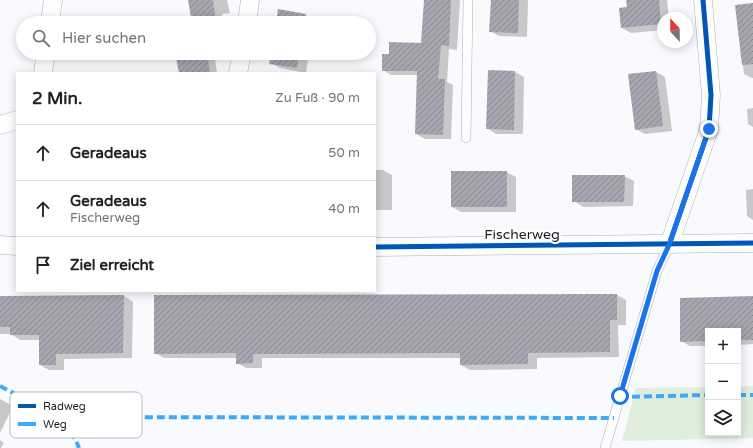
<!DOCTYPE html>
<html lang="de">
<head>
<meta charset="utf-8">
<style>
	:root { --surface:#fff; --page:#f2f2f2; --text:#202124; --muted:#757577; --line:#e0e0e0 }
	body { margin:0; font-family:"Varela Round",sans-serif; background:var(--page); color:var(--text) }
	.controls { position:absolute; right:12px; bottom:12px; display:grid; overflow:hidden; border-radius:0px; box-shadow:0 2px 10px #0003 }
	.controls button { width:36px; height:36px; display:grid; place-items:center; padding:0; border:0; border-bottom:1px solid var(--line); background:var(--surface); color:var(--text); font:20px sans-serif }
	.compass { position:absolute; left:657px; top:12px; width:36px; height:36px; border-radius:50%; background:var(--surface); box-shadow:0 2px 10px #0003; rotate:338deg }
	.stop { position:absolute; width:12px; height:12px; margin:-9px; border:3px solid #1a73e8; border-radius:50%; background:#fff }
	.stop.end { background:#1a73e8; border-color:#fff; box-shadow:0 1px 4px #0008 }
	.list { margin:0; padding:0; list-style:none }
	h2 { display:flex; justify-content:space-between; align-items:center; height:52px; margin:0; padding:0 16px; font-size:17px }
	h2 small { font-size:13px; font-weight:400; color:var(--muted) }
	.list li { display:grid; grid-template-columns:26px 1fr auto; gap:12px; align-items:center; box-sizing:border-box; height:56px; padding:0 16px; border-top:1px solid var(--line) }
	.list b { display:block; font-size:15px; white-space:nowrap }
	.list p { margin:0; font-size:13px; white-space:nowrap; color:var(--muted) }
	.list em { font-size:13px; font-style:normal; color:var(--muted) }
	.icon { flex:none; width:22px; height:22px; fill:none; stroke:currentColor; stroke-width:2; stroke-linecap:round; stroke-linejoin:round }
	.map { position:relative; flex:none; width:753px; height:448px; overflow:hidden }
	.search { position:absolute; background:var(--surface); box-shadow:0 2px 10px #0003; left:16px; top:16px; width:360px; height:44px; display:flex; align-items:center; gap:10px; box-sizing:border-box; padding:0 14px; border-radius:22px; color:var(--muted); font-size:15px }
	.panel { position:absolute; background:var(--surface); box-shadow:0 2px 10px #0003; left:16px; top:72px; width:360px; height:220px; border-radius:0px }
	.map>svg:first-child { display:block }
	.green { fill:#e0eede }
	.shadow { fill:#0003 }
	.building { fill:url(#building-hatch) }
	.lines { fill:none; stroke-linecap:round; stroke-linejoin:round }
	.lane-casing { stroke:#aeafb2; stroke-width:10 }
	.street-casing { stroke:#aeafb2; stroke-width:19 }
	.lane { stroke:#fefeff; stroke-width:9 }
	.street { stroke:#fefeff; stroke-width:18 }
	.quiet { stroke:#3fa9f5; stroke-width:4; stroke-dasharray:8 4; stroke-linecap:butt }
	.cycleway-casing { stroke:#fff; stroke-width:8 }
	.cycleway { stroke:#0057b8; stroke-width:5 }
	.route { stroke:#1a73e8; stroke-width:5 }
	.labels { text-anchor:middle; stroke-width:4; stroke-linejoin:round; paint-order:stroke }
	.street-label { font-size:14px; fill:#1e1f22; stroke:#fff }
	.key { fill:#fff; stroke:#bcbcbd; stroke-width:1 }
	.key-label { font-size:11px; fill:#1e1f22 }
</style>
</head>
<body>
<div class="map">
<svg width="753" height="448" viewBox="0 0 753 448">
	<defs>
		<pattern id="building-hatch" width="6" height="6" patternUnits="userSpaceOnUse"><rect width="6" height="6" fill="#a5a6b0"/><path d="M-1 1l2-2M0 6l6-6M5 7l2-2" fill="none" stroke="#86878f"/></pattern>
	</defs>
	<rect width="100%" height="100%" fill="#f9fafd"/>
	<!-- green -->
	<path class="green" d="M753,386V438L622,441L636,388L708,387V433H738V387Z"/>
	<!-- shadow -->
	<g class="shadow">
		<path d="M189,0H227L230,13L222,14L223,23H179L192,20Z"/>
		<path d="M425,0H460L457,50L449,49L447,82L453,85L451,139H425L416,134L418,75H391L383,70L390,55L422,44Z"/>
		<path d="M492,0H528L527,37L499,36L490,31Z"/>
		<path d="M627,0H667L669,18H663V30L631,33L622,28L628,8Z"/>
		<path d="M753,4V78H752L744,74L736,6Z"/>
		<path d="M305,15L315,20L314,23H277Z"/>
		<path d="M176,53H214L217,73H180Z"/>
		<path d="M272,53H309L306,73L280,68L271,63Z"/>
		<path d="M489,71L515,72L524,77L523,134H496L487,128Z"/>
		<path d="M656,72L665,77L672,131L645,134L636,129Z"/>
		<path d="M753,108V129V127L748,124L747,109Z"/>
		<path d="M375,170H383L392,175V210H375Z"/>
		<path d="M506,172L516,177V212H461L452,207Z"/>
		<path d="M624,176L634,181L633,206L583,207L574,201Z"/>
		<path d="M753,189V220L747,216L746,190Z"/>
		<path d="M617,295L626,300V325H618L619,357L537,358V369L470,370L461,365V358H262V368H246L237,363V358H164L155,353Z"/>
		<path d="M124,296L133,302L132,358L64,359V370H49L40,365V340H20L11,334H0V297Z"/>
		<path d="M753,297V344L738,345V331H708V346H690L681,341Z"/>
		<path d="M0,399L13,406L0,433Z"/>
		<path d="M0,440L4,443L1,448H0Z"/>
	</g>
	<!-- building -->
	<g class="building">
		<path d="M188,0H213L216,23H192Z"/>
		<path d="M424,0H451L449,46L441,45L438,79H445L443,135L415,134L417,71H382V54H389V42L421,43Z"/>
		<path d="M491,0H519L518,33L489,32Z"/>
		<path d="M626,0H659L661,24L621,28L619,8L627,7Z"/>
		<path d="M753,3V64L742,65L735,5Z"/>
		<path d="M278,9L306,14L304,23H276Z"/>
		<path d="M175,53H207L210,73H179Z"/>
		<path d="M271,53H299L297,68L269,64Z"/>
		<path d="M488,70L515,71L514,130L486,129Z"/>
		<path d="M656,71L663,126L635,130L628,74Z"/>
		<rect x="451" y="171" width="56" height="36"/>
		<path d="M572,175H625L624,202H572Z"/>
		<path d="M617,294V320H610V352L528,353V364L460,365V353L253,354V363L236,364V353L154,354V295Z"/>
		<path d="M124,295L123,353L56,354V365H39V335H10V327H0V296Z"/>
		<path d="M753,296V340H738V331H708V341L680,342V298Z"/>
	</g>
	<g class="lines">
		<!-- lane casing -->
		<g class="lane-casing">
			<g id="lane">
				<path d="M466,138L468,0"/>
				<path d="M605,448L657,271L669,245"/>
			</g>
		</g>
		<!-- street casing -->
		<g class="street-casing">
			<g id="street">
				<path d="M50,23L53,0"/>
				<path d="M247,23L250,0"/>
				<path d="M43,73L46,53"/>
				<path d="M238,73L242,53"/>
				<path d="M0,125L17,120"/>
				<path d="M0,245L17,246"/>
				<path d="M669,245L709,129L711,95L703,0"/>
				<path d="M375,247L753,243"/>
			</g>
		</g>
		<!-- lane -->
		<use href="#lane" class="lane"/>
		<!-- street -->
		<use href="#street" class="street"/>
		<!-- quiet -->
		<g class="quiet">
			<path d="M0,386C27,401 68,417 79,448"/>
			<path d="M738,395H753"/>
			<path d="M620,397L708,395"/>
			<path d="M49,414L73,417L614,418"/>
		</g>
		<!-- cycleway casing -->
		<g class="cycleway-casing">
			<g id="cycleway">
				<path d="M669,245L709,129L711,95L703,0"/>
				<path d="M375,247L753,243"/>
			</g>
		</g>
		<!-- cycleway -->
		<use href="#cycleway" class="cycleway"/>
	</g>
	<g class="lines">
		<!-- route -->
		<path class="route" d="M620,396L657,271L669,245L709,129"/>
	</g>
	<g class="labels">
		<!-- street labels -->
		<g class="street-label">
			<text x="522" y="239">Fischerweg</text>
		</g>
	</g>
	<!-- legend -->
	<rect x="10" y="392" width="132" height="46" rx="6" class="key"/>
	<rect x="18" y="404" width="18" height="4" fill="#0057b8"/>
	<rect x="18" y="422" width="18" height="4" fill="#3fa9f5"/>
	<g class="key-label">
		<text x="43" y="410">Radweg</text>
		<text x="43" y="428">Weg</text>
	</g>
</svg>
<div class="controls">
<button>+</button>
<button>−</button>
<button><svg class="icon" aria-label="layers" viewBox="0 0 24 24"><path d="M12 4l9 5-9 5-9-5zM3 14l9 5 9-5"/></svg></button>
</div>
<svg class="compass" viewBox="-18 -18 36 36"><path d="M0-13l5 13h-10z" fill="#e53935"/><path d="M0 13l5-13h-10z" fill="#757577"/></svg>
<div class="stop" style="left:620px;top:396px"></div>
<div class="stop end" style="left:709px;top:129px"></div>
<div class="search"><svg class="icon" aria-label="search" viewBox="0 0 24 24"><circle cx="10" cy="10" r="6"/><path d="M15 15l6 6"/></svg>Hier suchen</div>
<section class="panel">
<h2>2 Min.<small>Zu Fuß · 90 m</small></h2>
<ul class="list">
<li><svg class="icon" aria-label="ahead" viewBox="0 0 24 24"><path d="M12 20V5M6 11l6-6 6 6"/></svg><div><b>Geradeaus</b></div><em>50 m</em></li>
<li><svg class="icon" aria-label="ahead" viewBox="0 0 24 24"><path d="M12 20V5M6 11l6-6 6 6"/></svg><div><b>Geradeaus</b><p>Fischerweg</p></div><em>40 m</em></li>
<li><svg class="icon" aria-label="arrive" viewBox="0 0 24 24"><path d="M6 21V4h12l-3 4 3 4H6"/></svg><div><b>Ziel erreicht</b></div></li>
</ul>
</section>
</div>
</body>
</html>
